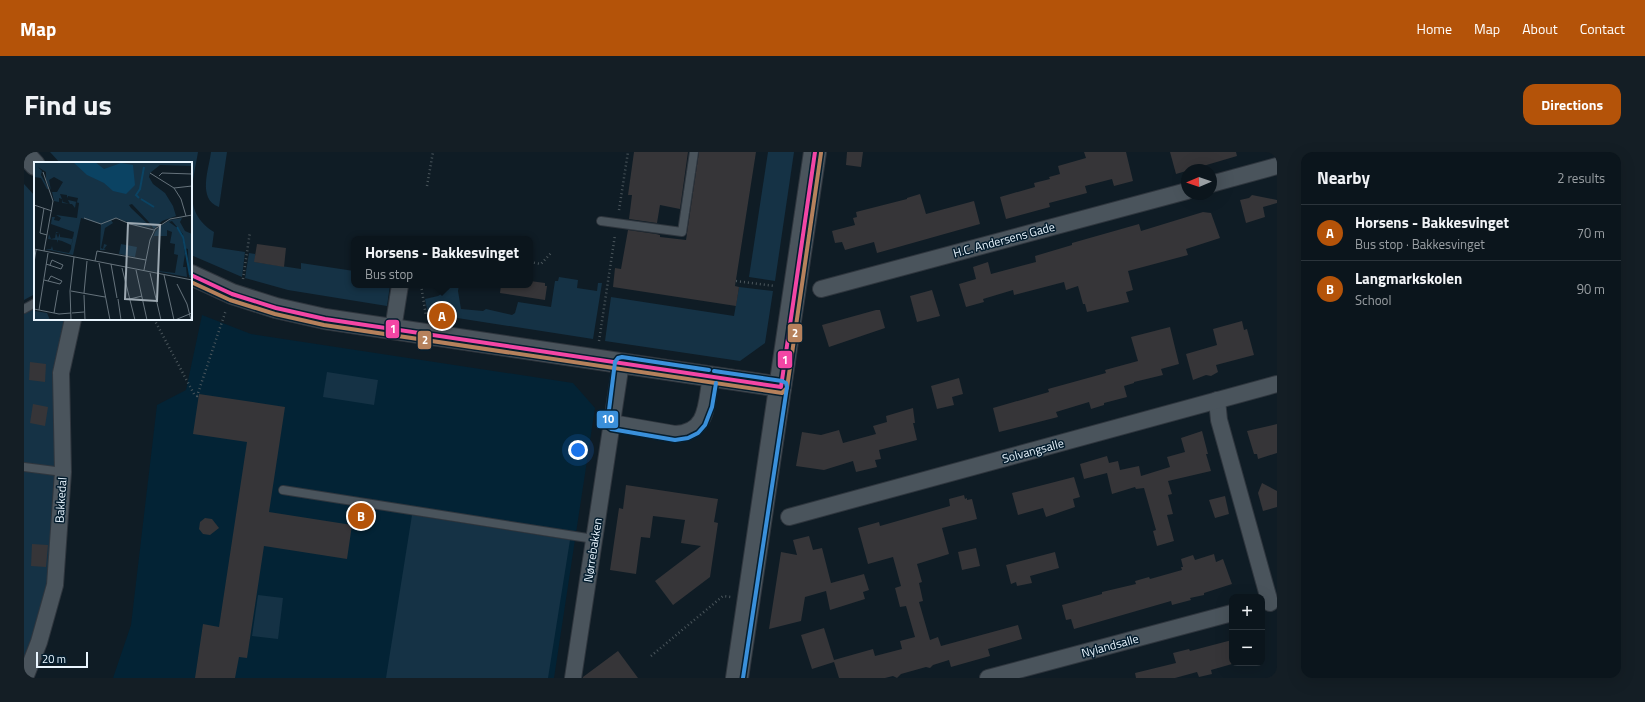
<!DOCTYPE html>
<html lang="en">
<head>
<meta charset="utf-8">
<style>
	:root { --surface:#0b151c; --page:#141e25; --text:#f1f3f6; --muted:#9a9fa3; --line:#2b343b; --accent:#b45309 }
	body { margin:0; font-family:"Titillium Web",sans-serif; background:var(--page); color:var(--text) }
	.controls { position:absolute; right:12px; bottom:12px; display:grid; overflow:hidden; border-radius:8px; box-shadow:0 4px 16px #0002 }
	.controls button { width:36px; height:36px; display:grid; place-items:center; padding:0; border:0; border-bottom:1px solid var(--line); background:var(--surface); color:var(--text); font:20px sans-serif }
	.compass { position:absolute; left:1157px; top:12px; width:36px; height:36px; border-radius:50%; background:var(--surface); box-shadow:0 4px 16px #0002; rotate:268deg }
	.scale { position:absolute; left:12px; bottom:10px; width:52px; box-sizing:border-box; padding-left:4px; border:2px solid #e9f5fe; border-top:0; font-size:11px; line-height:14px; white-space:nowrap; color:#e9f5fe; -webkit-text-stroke:3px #051e2f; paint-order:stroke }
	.you { position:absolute; left:554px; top:298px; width:14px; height:14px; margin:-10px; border:3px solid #fff; border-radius:50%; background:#1a73e8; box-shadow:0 0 0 6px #1a73e833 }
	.badge { display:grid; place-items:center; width:26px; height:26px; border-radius:50%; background:var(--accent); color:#fff; font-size:13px; font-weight:700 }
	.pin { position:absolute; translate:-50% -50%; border:2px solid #fff; box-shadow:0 1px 4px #0006 }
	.popup { position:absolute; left:327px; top:84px; width:182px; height:52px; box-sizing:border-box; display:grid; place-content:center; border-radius:8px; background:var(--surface); filter:drop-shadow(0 1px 3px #0005); font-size:13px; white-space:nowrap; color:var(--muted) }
	.popup b { font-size:15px; color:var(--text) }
	.popup::after { content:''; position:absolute; left:50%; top:100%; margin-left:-8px; border:8px solid transparent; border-top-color:var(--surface) }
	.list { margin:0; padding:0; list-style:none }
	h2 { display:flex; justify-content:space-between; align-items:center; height:52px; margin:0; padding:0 16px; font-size:17px }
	h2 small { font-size:13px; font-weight:400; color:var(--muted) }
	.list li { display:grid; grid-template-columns:26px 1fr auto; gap:12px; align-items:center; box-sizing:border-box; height:56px; padding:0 16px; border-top:1px solid var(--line) }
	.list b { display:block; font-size:15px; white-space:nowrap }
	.list p { margin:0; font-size:13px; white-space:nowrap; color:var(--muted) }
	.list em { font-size:13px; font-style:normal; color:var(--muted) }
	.map { position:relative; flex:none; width:1253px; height:526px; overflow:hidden; border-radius:12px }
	header { display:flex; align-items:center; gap:24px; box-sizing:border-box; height:56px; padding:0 20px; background:var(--accent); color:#fff }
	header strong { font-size:19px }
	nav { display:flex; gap:22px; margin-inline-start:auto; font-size:14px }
	.intro { display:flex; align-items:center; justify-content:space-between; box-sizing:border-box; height:96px; padding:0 24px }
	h1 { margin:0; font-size:28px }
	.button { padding:10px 18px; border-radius:12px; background:var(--accent); color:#fff; font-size:14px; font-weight:700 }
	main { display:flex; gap:24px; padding:0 24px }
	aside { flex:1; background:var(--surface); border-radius:12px; box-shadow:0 4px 16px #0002 }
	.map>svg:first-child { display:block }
	.built { fill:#032335 }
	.green { fill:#153245 }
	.building { fill:#363538 }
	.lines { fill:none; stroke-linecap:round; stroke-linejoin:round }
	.service-casing { stroke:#2f363e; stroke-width:10 }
	.minor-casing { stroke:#2f363e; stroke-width:18 }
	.tertiary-casing { stroke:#2f363e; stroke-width:22 }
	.secondary-casing { stroke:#2f363e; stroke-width:24 }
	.path { stroke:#4b565c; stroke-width:2.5; stroke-dasharray:1 3; stroke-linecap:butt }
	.service { stroke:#4a545c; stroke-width:8 }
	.minor { stroke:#4a545c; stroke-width:16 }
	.tertiary { stroke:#4a545c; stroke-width:20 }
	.secondary { stroke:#4a545c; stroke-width:22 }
	.bus-1-casing { stroke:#051e2f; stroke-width:7 }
	.bus-2-casing { stroke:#051e2f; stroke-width:7 }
	.bus-3-casing { stroke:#051e2f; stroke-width:7 }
	.bus-1 { stroke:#f346a5; stroke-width:4 }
	.bus-2 { stroke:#b6815c; stroke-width:4 }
	.bus-3 { stroke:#3a90db; stroke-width:4 }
	.labels { text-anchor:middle; stroke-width:3; stroke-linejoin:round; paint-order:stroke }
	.street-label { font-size:12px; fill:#e9f5fe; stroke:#051e2f }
	.inset-river { fill:none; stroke:#0b4363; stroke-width:2 }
	.inset-road { fill:none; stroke:#66737c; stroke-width:1 }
	.view { fill:#9da9b2; fill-opacity:0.15; stroke:#9da9b2; stroke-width:2 }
	.inset-edge { fill:none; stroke:#e9f5fe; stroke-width:2 }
	.line-badge { stroke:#051e2f; stroke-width:1.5 }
	.badge-label { font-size:11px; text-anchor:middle; font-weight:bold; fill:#fff }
</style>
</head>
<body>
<header>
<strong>Map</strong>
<nav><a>Home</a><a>Map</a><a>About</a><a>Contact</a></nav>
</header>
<div class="intro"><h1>Find us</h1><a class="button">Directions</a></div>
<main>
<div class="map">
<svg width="1253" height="526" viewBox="0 0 1253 526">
	<rect width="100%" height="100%" fill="#0f1c25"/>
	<!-- built -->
	<path class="built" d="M178,163L227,182L549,231L571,256L530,526H89L107,473L133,253L162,238Z"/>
	<!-- green -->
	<g class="green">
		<path d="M26,0H174C169,31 158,60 190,80L188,95L221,100L218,125L167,103V11H36Z"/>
		<path d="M187,0H203L195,55C173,47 185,17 187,0Z"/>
		<path d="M744,0H770L751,129L725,125Z"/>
		<path d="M0,32L11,44V142L0,148Z"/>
		<path d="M225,101L231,102V110L277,117V111L330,119V133H366L363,154L264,138L221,126Z"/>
		<path d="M535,125L554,128L553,136L573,139L574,131H578L569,187L427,165V164H422L423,161H416V163L404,162L401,147L414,144L425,137L426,133H435L434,139L437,157L459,159L462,157L488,163L491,161L494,150L527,155L531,129H534Z"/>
		<path d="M715,135L749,139L741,191L716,209L581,189L587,145L710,164Z"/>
		<path d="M11,155V167H45L25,425L12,478L0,508V162Z"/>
		<path d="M303,220L354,228L350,253L299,245Z"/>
		<path d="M388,363L546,388L524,526H362Z"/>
		<path d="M234,443L259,446L254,487L228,484Z"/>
	</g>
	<!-- building -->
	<g class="building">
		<path d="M610,0H664L656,57L636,53L633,71L605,67L608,43H604Z"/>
		<path d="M675,0H732L711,134L715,135L712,154L589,135L591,116L597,117L604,78L632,82L636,83V85L662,88Z"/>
		<path d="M823,0H839L837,15L822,13Z"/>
		<path d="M1060,0H1102L1109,29L1090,34L1088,27L1061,34L1063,41L1025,51L1026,55L982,67L976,45L1011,35L1010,31L1026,27L1025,25L1036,22L1034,14L1062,6Z"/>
		<path d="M1146,0H1212L1213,4L1152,22Z"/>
		<path d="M896,42L902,62L950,49L956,72L853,101L850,90L821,98L818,90L811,91L808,79L831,73L829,66L833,65L832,60L883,47V46Z"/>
		<path d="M1228,43L1253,48V51L1239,55L1241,65L1222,71L1216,48L1225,46Z"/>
		<path d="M1179,60L1187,61L1196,86L1162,97L1164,103L1104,119L1109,138L1102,140L1105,150L1063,160L1061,152H1059L1054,134L1042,138L1040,130L990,143L989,138L959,147L960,150L942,155L935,132L952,127L949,115L964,110L967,122L1012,110L1011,104L1048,93V91L1115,72L1117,79Z"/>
		<path d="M233,92L262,96L260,115L230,110Z"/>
		<path d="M506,129L521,131V134H523L521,148L476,141L477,133H506Z"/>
		<path d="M908,138L916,164L893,170L886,144Z"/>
		<path d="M852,158H856L861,176L805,195L798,173Z"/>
		<path d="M1218,169L1220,178L1223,177L1230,203L1192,213L1194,220L1187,224L1182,223L1169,228L1162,202L1193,193L1189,177Z"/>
		<path d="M1146,175L1155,212L1137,217L1139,223L1110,230V231L1100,234L1103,245L1080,251V253L1067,257L1065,250L1032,260L1034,265L975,280L969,256L1025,240L1024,237L1082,221L1081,218L1114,209L1107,185Z"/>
		<path d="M6,210L22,212L21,230L5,228Z"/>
		<path d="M935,226L939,242L928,245L930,253L913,257L907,234Z"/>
		<path d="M175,242L261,255L245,360L328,373L323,407L240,394L223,506L215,505L211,526H171L179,472L195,475L223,290L169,282Z"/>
		<path d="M9,252L24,255L21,274L6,271Z"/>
		<path d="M889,256L891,271H889L893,288L855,298L857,307L851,308L853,315L832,320L829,309L800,318L772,314L778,280L797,283L815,278L819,291L852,282L849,274L863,270L862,264Z"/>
		<path d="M1253,272V301L1234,307L1233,302H1230L1223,279Z"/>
		<path d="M1178,279L1184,302H1182L1187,319L1144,329L1148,342L1144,343L1149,362L1143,363L1150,389L1133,394L1129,379L1132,378L1120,336L1112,337L1111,335L1088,342L1083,321L1060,327L1056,312L1083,304L1085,311L1094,309L1096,318L1115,314L1117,324L1146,315L1143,305L1161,300L1157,286Z"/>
		<path d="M1050,325L1056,345L1049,347L1051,355L1022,365L1019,356L994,363L988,341Z"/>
		<path d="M1238,331L1253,339V355L1239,359L1234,341Z"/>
		<path d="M602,333L694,347L690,370L694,371L686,425L649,453L631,429L677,394L657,391L661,368L629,364L626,386L617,385L612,422L586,418L595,356L599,357Z"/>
		<path d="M940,343L941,347L943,346V348L948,347L953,367L918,376L925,402L893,412L898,430L895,431L899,449L895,450L906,488L914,485L917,494L994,473L998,487L964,497L966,504L927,515L925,508L909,513L906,516L902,515L877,522L873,526L869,524L861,526H815L810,510L788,517L777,483L800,476L810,508L849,497L851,504L878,497L876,489L891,485L882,454L876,455L871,436L877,434L869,405L844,412L834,376L855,370L856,374L926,354L925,347Z"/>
		<path d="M1201,344L1205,362L1191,366L1185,348Z"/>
		<path d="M181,366L188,367L195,376L186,383L179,382L175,377L176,370Z"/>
		<path d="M785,384L789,398L798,396L807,431L840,422L845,438L839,440L841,447L806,458L802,439L781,445L777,469L745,477L757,400L773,403L769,388Z"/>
		<path d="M8,392L24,393L22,415L7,414Z"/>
		<path d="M952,396L956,414L938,418L934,400Z"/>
		<path d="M1031,400L1035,416L1006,424L1008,431L993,434L992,430L987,432L982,413Z"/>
		<path d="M1190,402L1192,410L1199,407L1208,432L1180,441V443L1166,446L1167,448L1148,453L1147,449L1050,477L1047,467L1042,468L1038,453L1078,442V440L1112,432L1111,429L1125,425L1126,427L1158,418L1157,415H1159L1157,407L1169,403L1171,408Z"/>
		<path d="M1208,488V512L1187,518L1188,522L1175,525L1173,520L1151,526H1112L1111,521L1152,511L1149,501L1165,497L1166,499Z"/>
		<path d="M594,499L614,526H559V525Z"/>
	</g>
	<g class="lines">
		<!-- service casing -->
		<g class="service-casing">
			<g id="service">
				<path d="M577,69L658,80L670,0"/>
				<path d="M0,157L11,151"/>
				<path d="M0,315L39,320"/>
				<path d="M259,338L570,387"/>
			</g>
		</g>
		<!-- minor casing -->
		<g class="minor-casing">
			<g id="minor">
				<path d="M1187,32L1253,14"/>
				<path d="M797,137L1163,39"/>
				<path d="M369,177L376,133"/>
				<path d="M1193,248L1195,268L1246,451"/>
				<path d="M588,271L651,282C685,281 682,250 687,224"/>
				<path d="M765,365L1253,232"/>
				<path d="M1,526L15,490L31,433L39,320L37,221L49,167"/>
				<path d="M549,526L597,211"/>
				<path d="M964,526L1208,461"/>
			</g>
		</g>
		<!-- tertiary casing -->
		<g class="tertiary-casing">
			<g id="tertiary">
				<path d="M0,1L11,13"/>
				<path d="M167,123L208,142L252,156L301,167L757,235"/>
			</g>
		</g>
		<!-- secondary casing -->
		<g class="secondary-casing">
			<path id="secondary" d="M713,526L791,0"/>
		</g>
		<!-- path -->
		<g class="path">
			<path d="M403,34L409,0"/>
			<path d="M595,58L604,0"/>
			<path d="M506,110L517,112L527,101"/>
			<path d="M219,127L226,80"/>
			<path d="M712,129L751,134"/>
			<path d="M397,133L402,164"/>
			<path d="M130,167L170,242L173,244L202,158"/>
			<path d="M575,189L591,83"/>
			<path d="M627,504L699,444L707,445"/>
		</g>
		<!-- service -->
		<use href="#service" class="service"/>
		<!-- minor -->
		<use href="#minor" class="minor"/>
		<!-- tertiary -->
		<use href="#tertiary" class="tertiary"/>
		<!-- secondary -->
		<use href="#secondary" class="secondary"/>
		<!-- bus-1 casing -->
		<g class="bus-1-casing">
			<path id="bus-1" d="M167,123L208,142L252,156L301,167L757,235L791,0"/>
		</g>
		<!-- bus-2 casing -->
		<g class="bus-2-casing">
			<path id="bus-2" d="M167,130L206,148L251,162L300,173L758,241L763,236L797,1"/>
		</g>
		<!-- bus-3 casing -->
		<g class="bus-3-casing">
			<g id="bus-3">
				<path d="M685,218L598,205L594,206L591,210L583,274L587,277L651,288L664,286L674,281L681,273L688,255L692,231"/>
				<path d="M690,219L758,229L762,231L763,235L719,526"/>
			</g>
		</g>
		<!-- bus-1 -->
		<use href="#bus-1" class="bus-1"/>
		<!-- bus-2 -->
		<use href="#bus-2" class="bus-2"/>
		<!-- bus-3 -->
		<use href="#bus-3" class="bus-3"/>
	</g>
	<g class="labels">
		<!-- street labels -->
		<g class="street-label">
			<text transform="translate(980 88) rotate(-15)" y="4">H.C. Andersens Gade</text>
			<text transform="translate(1009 299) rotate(-15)" y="4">Solvangsalle</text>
			<text transform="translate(37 348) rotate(-86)" y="4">Bakkedal</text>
			<text transform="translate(569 398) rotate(-81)" y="4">Nørrebakken</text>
			<text transform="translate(1086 494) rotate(-15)" y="4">Nylandsalle</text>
		</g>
	</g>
	<!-- overview -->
	<g transform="translate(10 10)">
		<rect width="158" height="158" fill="#0f1c25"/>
		<path d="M0,0H158V4L126,3L116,11L115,15L119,22L131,31L139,44L142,54L128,59L120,67L114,59L98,42L95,43L97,46L117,65L100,63L83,56L67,62L47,56L39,93L11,87H17L18,84L19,88L35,91L37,87L40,70L17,62L18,55H21L20,58L25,59L27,56L22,53L43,56L45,41L42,40L41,46L38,42L28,41L29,37V40L36,42L34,38L43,40L44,36L39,35V38V35L34,34L33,36V33L26,32L28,37L25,36V40L20,39L18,30H23L29,20L20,15L15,18L17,28L12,18V10L4,5L8,9L7,13L15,27H13L7,16L0,15ZM148,56L146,60L151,69L158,72V117L155,115L154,87L150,86L149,72L138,59L135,60L142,65L148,74L151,92L149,105H152L153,115L116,108L141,111L144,93L140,92L141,82L136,81L138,70L133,68V74H120L116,84L121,70L125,65L136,58ZM77,58L79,61L71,66L67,86L69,87L70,82L73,83L70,87L72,88H66L67,62ZM22,70L25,71H22L24,76L26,71V75L33,76L38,77L39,74L37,86V83L28,79L24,78L23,81V78L14,77L15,72L17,77L21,76ZM87,82L103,85L101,95L85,92ZM1,149L13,151L16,158H0Z" fill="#153245"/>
		<path d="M39,0H61L70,7L87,1L99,3L101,23L92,32L79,29L70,21L53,13Z" fill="#0b4363"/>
		<path class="inset-river" d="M105,36L102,33L106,27L110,5M107,37L120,45M143,65L149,75L156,113"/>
		<path class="inset-road" d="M9,10L19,39L10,89M116,11L140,26L147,37L152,54M125,14L128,11L158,12M140,26L158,24M0,43L18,49M10,46L6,71L13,73M50,56L67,62L82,56L96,62L120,68M0,87L158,118M61,99L63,89L112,98M0,101L2,88M65,101L76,158M12,102L27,107L29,103L18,98L16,103M77,102L83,136M88,106L101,158M102,108L113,158M110,108L116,78L121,67L136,57L158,53M116,111L127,158M130,113L140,158M10,118L26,122L28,119L17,114L14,119M143,122L153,142L157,158M37,129L71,135M50,131L53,99M50,133L51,158M84,137L87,158M96,137L108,134M0,147L25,152L37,151M5,148L14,91M20,151L24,128M38,151L50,150M37,158L36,129L40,95M141,158L158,151"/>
		<path class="view" d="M94,61L126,63L123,139L91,137Z"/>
		<rect width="158" height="158" class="inset-edge"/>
	</g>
	<g class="line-badge">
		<rect x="361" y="167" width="15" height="20" rx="4" fill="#f346a5"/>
		<rect x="763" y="171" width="16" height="20" rx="4" fill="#b6815c"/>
		<rect x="393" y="178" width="15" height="20" rx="4" fill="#b6815c"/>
		<rect x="753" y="198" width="16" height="19" rx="4" fill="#f346a5"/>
		<rect x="572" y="258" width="23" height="19" rx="4" fill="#3a90db"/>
	</g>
	<g class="badge-label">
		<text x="369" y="181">1</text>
		<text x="771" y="185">2</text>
		<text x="401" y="192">2</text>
		<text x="761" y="212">1</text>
		<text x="584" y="271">10</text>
	</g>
</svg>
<div class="controls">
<button>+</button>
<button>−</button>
</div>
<svg class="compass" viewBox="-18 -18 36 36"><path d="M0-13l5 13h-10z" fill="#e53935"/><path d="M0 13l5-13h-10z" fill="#9a9fa3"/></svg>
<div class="scale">20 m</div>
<div class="you"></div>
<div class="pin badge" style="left:418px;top:164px">A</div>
<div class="popup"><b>Horsens - Bakkesvinget</b>Bus stop</div>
<div class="pin badge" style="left:337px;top:364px">B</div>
</div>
<aside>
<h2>Nearby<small>2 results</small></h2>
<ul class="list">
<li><span class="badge">A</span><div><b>Horsens - Bakkesvinget</b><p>Bus stop · Bakkesvinget</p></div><em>70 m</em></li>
<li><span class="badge">B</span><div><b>Langmarkskolen</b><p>School</p></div><em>90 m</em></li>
</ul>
</aside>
</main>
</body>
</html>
